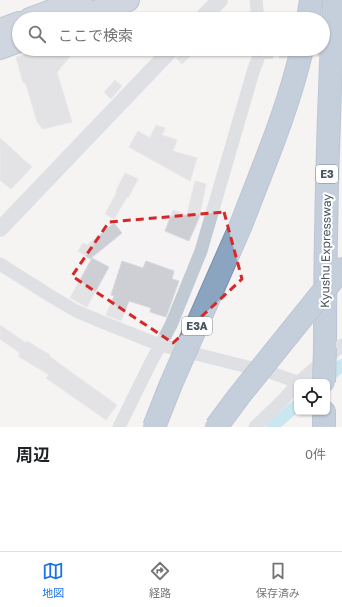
<!DOCTYPE html>
<html lang="ja">
<head>
<meta charset="utf-8">
<style>
	:root { --surface:#fff; --page:#f6f6f6; --text:#202124; --muted:#757577; --line:#e0e0e0; --accent:#1a73e8 }
	body { margin:0; font-family:"Golos Text","Noto Sans JP",sans-serif; background:var(--page); color:var(--text) }
	.controls { position:absolute; right:12px; bottom:12px; display:grid; overflow:hidden; border-radius:6px; box-shadow:0 1px 3px #0004 }
	.controls button { width:36px; height:36px; display:grid; place-items:center; padding:0; border:0; border-bottom:1px solid var(--line); background:var(--surface); color:var(--text); font:20px sans-serif }
	.list { margin:0; padding:0; list-style:none }
	h2 { display:flex; justify-content:space-between; align-items:center; height:52px; margin:0; padding:0 16px; font-size:17px }
	h2 small { font-size:13px; font-weight:400; color:var(--muted) }
	.icon { flex:none; width:22px; height:22px; fill:none; stroke:currentColor; stroke-width:2; stroke-linecap:round; stroke-linejoin:round }
	.map { position:relative; flex:none; width:342px; height:427px; overflow:hidden }
	.search { position:absolute; background:var(--surface); box-shadow:0 1px 3px #0004; left:12px; right:12px; top:12px; height:44px; display:flex; align-items:center; gap:10px; box-sizing:border-box; padding:0 14px; border-radius:22px; color:var(--muted); font-size:15px }
	.sheet { height:124px; background:var(--surface) }
	nav { display:flex; justify-content:space-around; align-items:center; box-sizing:border-box; height:56px; border-top:1px solid var(--line); background:var(--surface); font-size:11px; color:var(--muted) }
	nav a { display:grid; justify-items:center; gap:2px }
	nav .on { color:var(--accent) }
	.map>svg:first-child { display:block }
	.lines { fill:none; stroke-linecap:round; stroke-linejoin:round }
	.canal { stroke:#90daee; stroke-width:12 }
	.building { fill:#cdcfd5; stroke:#d7d9de }
	.minor-tunnel { stroke:#caccce; stroke-width:13; stroke-dasharray:13 6; stroke-linecap:butt }
	.trunk-casing { stroke:#7690ad; stroke-width:24 }
	.motorway-casing { stroke:#7690ad; stroke-width:24 }
	.minor { stroke:#c1cad2; stroke-width:13 }
	.tertiary { stroke:#c1cad2; stroke-width:16 }
	.trunk { stroke:#9fb4c9; stroke-width:22 }
	.motorway { stroke:#8ba5c1; stroke-width:22 }
	.motorway-bridge-casing { stroke:#7690ad; stroke-width:24; stroke-linecap:butt }
	.motorway-bridge { stroke:#8ba5c1; stroke-width:22 }
	.marked { fill:none; stroke:#d62828; stroke-width:3; stroke-dasharray:8 5; stroke-linejoin:round }
	.labels { text-anchor:middle; stroke-width:4; stroke-linejoin:round; paint-order:stroke }
	.shield { fill:#fff; stroke:#808990; stroke-width:1 }
	.shield-label { font-size:11px; font-weight:bold; fill:#4a5661 }
	.street-label { font-size:12px; fill:#4a5661; stroke:#fff }
</style>
</head>
<body>
<div class="map">
<svg width="342" height="427" viewBox="0 0 342 427">
	<rect width="100%" height="100%" fill="#f5f3f3"/>
	<g class="lines">
		<!-- canal -->
		<g class="canal">
			<path d="M324,381L342,365"/>
			<path d="M272,427L297,405"/>
		</g>
	</g>
	<!-- building -->
	<g class="building">
		<path d="M43,49H76L57,72L72,122L43,129L37,122L26,84L23,82L16,57Z"/>
		<path d="M181,49H198L182,64L176,58L181,52Z"/>
		<path d="M115,80L122,86L111,99L104,92Z"/>
		<path d="M156,125L165,128L162,135L177,140L173,151L197,158L190,181L129,147L138,131L150,138Z"/>
		<path d="M0,138L32,167L11,189L0,180Z"/>
		<path d="M125,173L138,179L128,198L127,197L114,219L105,214L117,192L116,191Z"/>
		<path d="M195,181L206,184L199,218L189,241L165,231L173,210L187,215Z"/>
		<path d="M114,223L122,233L90,259L78,251L83,243L87,245Z"/>
		<path d="M92,258L109,267L87,307L70,298Z"/>
		<path d="M122,261L143,268L146,261L174,271L172,279L179,281L166,317L150,312L151,308L129,301L121,321L106,315L114,296L111,295Z"/>
		<path d="M0,325L26,343L27,341L50,355L49,356L71,372L117,405L106,420L46,378L49,375L18,356L20,353L0,339Z"/>
	</g>
	<g class="lines">
		<!-- minor-tunnel -->
		<path class="minor-tunnel" d="M260,53L338,49"/>
		<!-- trunk casing -->
		<g class="trunk-casing">
			<g id="trunk">
				<path d="M30,19L81,0"/>
				<path d="M77,19L128,0"/>
				<path d="M0,30L19,23"/>
				<path d="M0,48L19,41"/>
			</g>
		</g>
		<!-- motorway casing -->
		<g class="motorway-casing">
			<g id="motorway">
				<path d="M308,19L311,0"/>
				<path d="M241,225C263,167 288,110 302,49"/>
				<path d="M325,348C325,232 328,116 334,0"/>
				<path d="M324,412V427"/>
			</g>
		</g>
		<!-- minor -->
		<g class="minor">
			<path d="M256,0L258,19"/>
			<path d="M0,264L49,295L76,311L107,324L160,345L248,367"/>
			<path d="M272,373L297,382"/>
			<path d="M299,382L342,345"/>
			<path d="M119,427L150,364L171,325L201,251L253,72L260,53V49"/>
			<path d="M255,427L284,399L297,384"/>
		</g>
		<!-- tertiary -->
		<g class="tertiary">
			<path d="M201,19L220,0"/>
			<path d="M0,229L172,49"/>
		</g>
		<!-- trunk -->
		<use href="#trunk" class="trunk"/>
		<!-- motorway -->
		<use href="#motorway" class="motorway"/>
		<!-- motorway-bridge casing -->
		<g class="motorway-bridge-casing">
			<g id="motorway-bridge">
				<path d="M324,382L325,348"/>
				<path d="M154,427L171,384L241,225"/>
				<path d="M216,427L239,396L342,268"/>
			</g>
		</g>
		<!-- motorway-bridge -->
		<use href="#motorway-bridge" class="motorway-bridge"/>
	</g>
	<!-- marked area -->
	<path d="M0 0H342V427H0ZM224,212L242,279L173,343L72,276L109,222Z" fill="#f5f3f3" fill-opacity=".55" fill-rule="evenodd"/>
	<path class="marked" d="M224,212L242,279L173,343L72,276L109,222Z"/>
	<g class="labels">
		<!-- shield labels -->
		<g class="shield">
			<rect x="316" y="165" width="22" height="18" rx="3"/>
			<rect x="182" y="317" width="30" height="18" rx="3"/>
		</g>
		<g class="shield-label">
			<text x="327" y="178">E3</text>
			<text x="197" y="330">E3A</text>
		</g>
		<!-- street labels -->
		<g class="street-label">
			<text transform="translate(326 251) rotate(-89)" y="4">Kyushu Expressway</text>
		</g>
	</g>
</svg>
<div class="controls">
<button><svg class="icon" aria-label="locate" viewBox="0 0 24 24"><circle cx="12" cy="12" r="6"/><path d="M12 2v4M12 18v4M2 12h4M18 12h4"/></svg></button>
</div>
<div class="search"><svg class="icon" aria-label="search" viewBox="0 0 24 24"><circle cx="10" cy="10" r="6"/><path d="M15 15l6 6"/></svg>ここで検索</div>
</div>
<section class="sheet">
<h2>周辺<small>0件</small></h2>
<ul class="list">
</ul>
</section>
<nav>
<a class="on"><svg class="icon" aria-label="map" viewBox="0 0 24 24"><path d="M3 6l6-2 6 2 6-2v14l-6 2-6-2-6 2zM9 4v14M15 6v14"/></svg>地図</a>
<a><svg class="icon" aria-label="directions" viewBox="0 0 24 24"><path d="M12 3l9 9-9 9-9-9zM9 14v-3h6M13 9l2 2-2 2"/></svg>経路</a>
<a><svg class="icon" aria-label="saved" viewBox="0 0 24 24"><path d="M7 4h10v16l-5-4-5 4z"/></svg>保存済み</a>
</nav>
</body>
</html>
